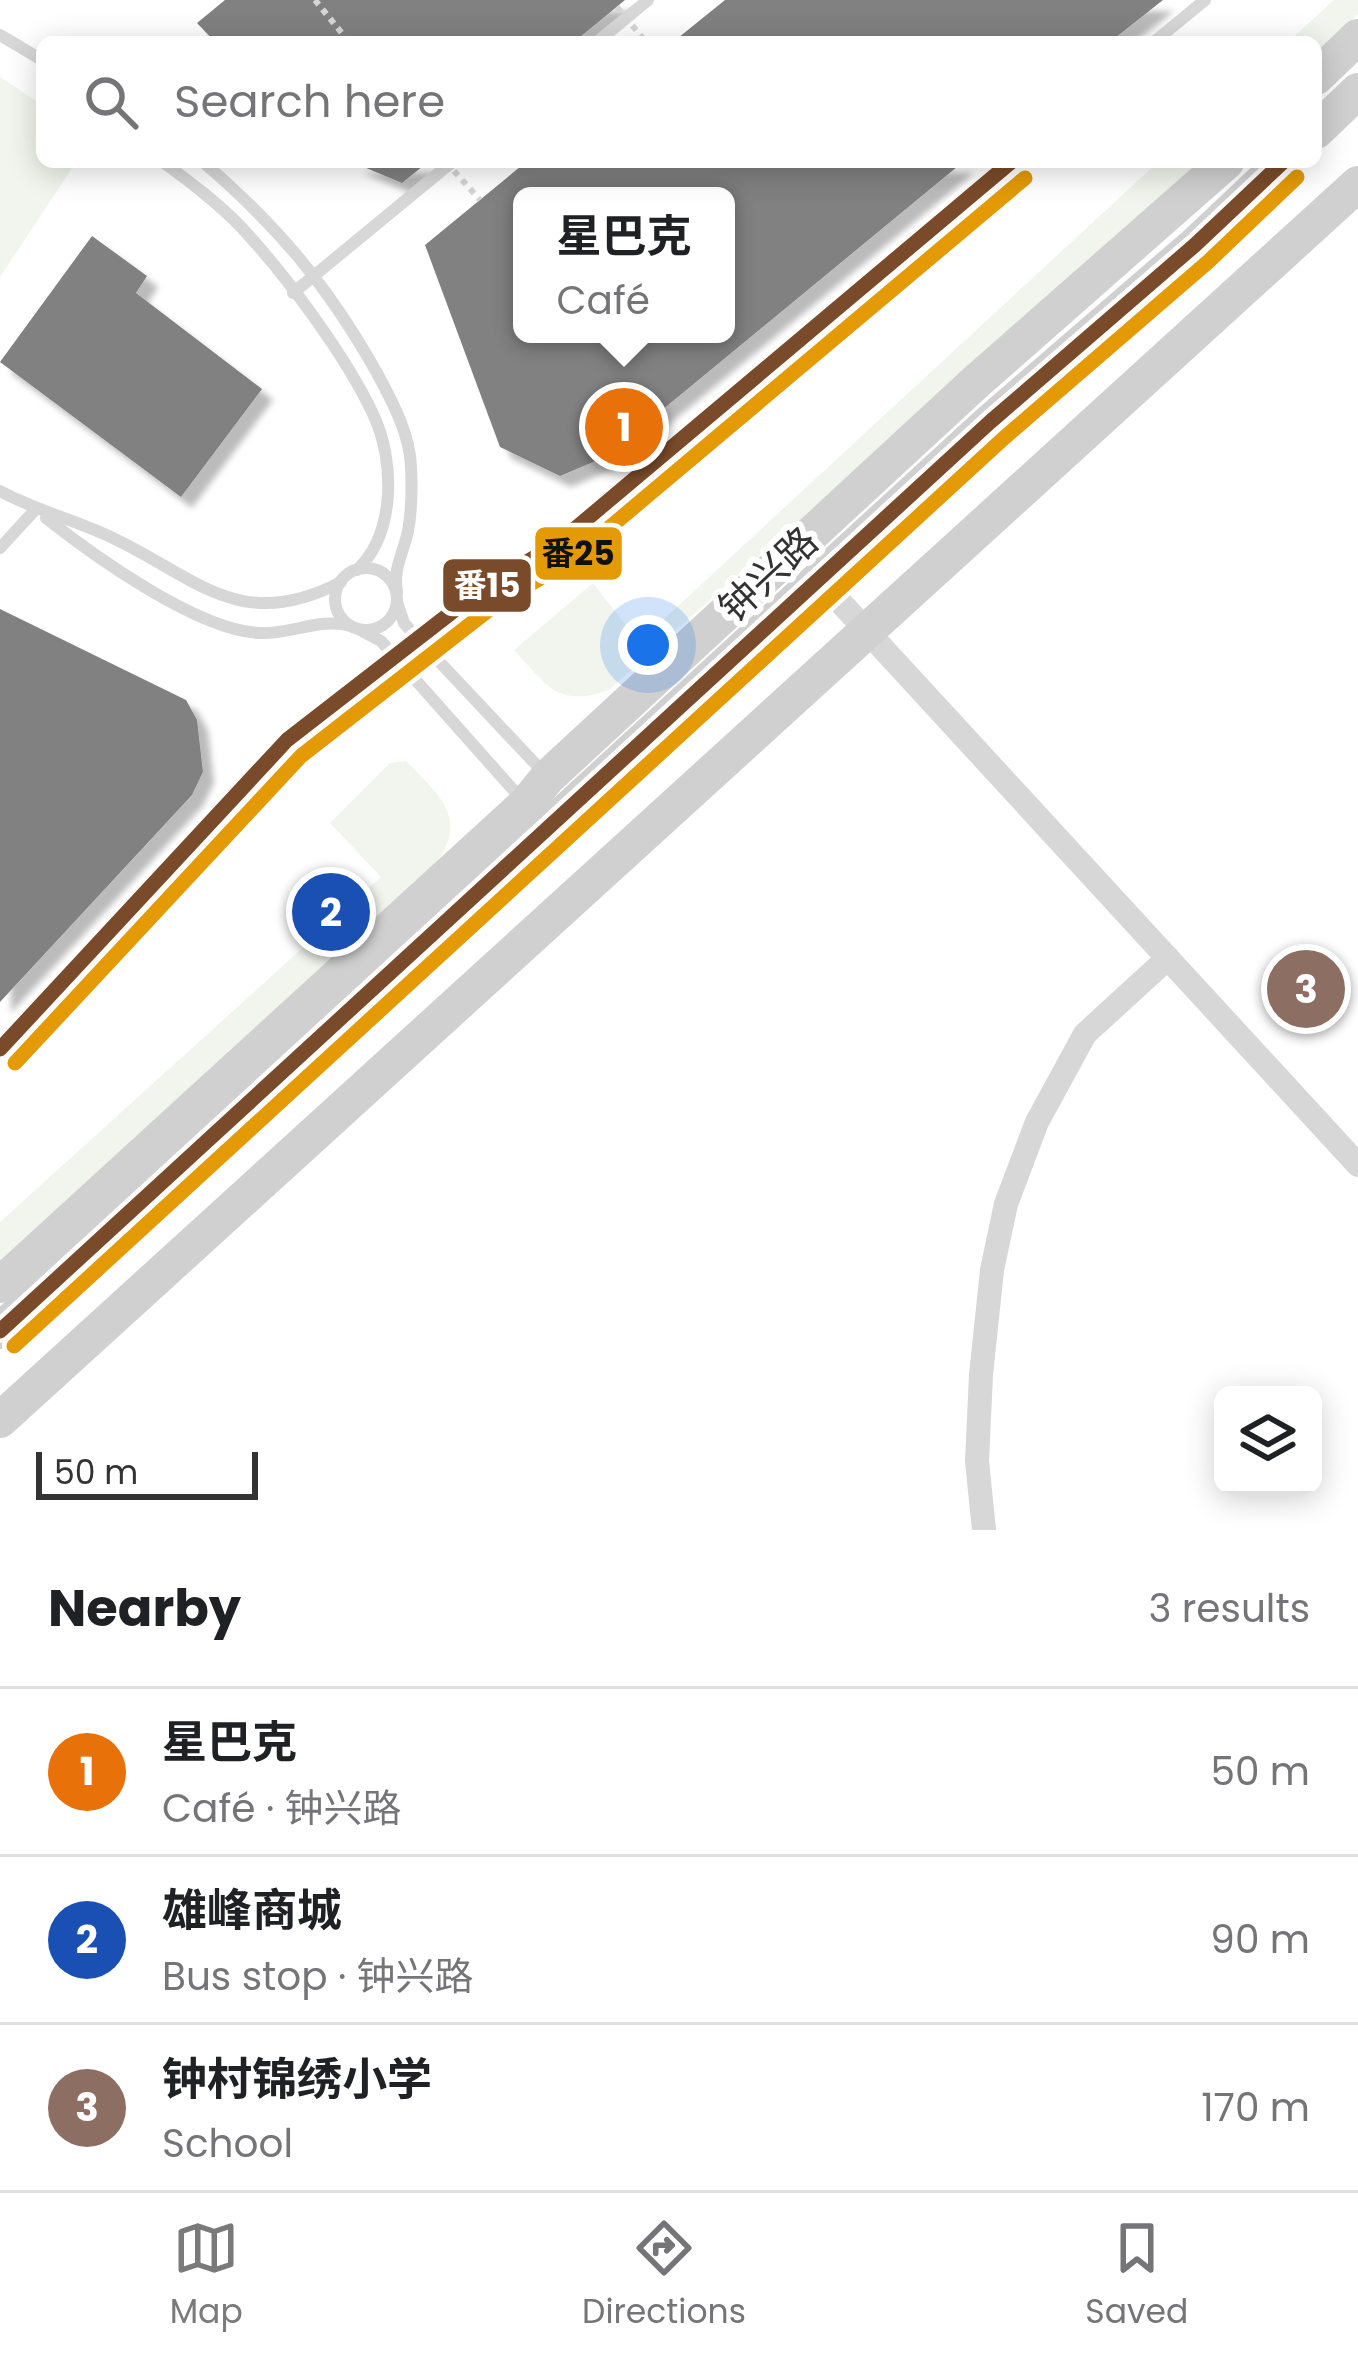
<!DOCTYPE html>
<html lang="en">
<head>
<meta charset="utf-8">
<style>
	:root { --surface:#fff; --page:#f6f6f6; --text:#202124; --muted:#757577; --line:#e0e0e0; --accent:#7a7a7a }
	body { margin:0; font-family:Poppins,"Noto Sans SC",sans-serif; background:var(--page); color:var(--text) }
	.controls { position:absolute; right:36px; bottom:36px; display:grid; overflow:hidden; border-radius:18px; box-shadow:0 6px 30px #0003 }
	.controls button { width:108px; height:108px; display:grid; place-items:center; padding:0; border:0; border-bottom:3px solid var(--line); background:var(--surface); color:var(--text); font:60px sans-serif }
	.scale { position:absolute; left:36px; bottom:30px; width:222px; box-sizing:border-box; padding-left:12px; border:6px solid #333; border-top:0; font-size:33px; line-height:42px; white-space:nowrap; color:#333; -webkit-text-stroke:9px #fff; paint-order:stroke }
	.you { position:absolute; left:648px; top:645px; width:42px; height:42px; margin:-30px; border:9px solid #fff; border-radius:50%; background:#1a73e8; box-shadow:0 0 0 18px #1a73e833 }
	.badge { display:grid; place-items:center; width:78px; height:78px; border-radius:50%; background:var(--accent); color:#fff; font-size:39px; font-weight:700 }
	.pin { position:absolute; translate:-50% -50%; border:6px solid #fff; box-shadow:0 3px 12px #0006 }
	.popup { position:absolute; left:513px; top:187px; width:222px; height:156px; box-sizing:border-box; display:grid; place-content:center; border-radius:18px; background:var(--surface); filter:drop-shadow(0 3px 9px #0005); font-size:39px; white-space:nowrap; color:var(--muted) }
	.popup b { font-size:45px; color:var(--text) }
	.popup::after { content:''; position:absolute; left:50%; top:100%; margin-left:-24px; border:24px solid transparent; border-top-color:var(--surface) }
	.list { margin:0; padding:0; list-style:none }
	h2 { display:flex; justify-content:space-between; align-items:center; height:156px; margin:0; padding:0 48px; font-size:51px }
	h2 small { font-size:39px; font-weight:400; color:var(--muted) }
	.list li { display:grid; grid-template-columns:78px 1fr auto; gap:36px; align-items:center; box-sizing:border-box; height:168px; padding:0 48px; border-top:3px solid var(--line) }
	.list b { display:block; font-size:45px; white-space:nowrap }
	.list p { margin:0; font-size:39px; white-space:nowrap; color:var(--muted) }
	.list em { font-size:39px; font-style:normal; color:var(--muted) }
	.icon { flex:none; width:66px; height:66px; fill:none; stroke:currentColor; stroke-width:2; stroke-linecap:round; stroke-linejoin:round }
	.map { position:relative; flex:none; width:1358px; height:1530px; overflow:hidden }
	.search { position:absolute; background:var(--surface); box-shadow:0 6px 30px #0003; left:36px; right:36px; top:36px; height:132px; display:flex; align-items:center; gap:30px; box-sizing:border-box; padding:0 42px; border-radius:18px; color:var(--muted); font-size:45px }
	.sheet { height:660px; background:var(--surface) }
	nav { display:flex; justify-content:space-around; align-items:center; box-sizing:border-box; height:168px; border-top:3px solid var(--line); background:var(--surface); font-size:33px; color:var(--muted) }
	nav a { display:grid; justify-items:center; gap:6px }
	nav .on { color:var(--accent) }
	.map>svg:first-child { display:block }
	.green { fill:#f1f5ed }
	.building { fill:#818181; fill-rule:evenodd; filter:url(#shadow) }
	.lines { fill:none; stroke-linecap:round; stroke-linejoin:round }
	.path { stroke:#d6d6d6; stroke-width:6; stroke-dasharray:6 6; stroke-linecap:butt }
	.service { stroke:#d7d7d7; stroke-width:12 }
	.minor { stroke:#d7d7d7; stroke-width:24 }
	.secondary { stroke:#d0d0d0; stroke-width:36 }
	.path-bridge { stroke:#d6d6d6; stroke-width:6; stroke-dasharray:6 6; stroke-linecap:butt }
	.bus-1-casing { stroke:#fff; stroke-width:24 }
	.bus-2-casing { stroke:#fff; stroke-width:24 }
	.bus-1 { stroke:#7a4b2a; stroke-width:15 }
	.bus-2 { stroke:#e39a05; stroke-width:15 }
	.labels { text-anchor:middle; stroke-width:12; stroke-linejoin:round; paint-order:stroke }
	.street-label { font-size:39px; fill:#333; stroke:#fff }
	.line-badge { stroke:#fff; stroke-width:4.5 }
	.badge-label { font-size:33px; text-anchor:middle; font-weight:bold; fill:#fff }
	.pale-badge-label { font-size:33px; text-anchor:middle; font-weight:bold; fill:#111 }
</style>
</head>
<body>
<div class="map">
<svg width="1358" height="1530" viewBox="0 0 1358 1530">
	<defs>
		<filter id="shadow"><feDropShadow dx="11" dy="11" stdDeviation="3" flood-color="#0004"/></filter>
	</defs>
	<rect width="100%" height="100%" fill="#fff"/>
	<!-- green -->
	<g class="green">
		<path d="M1334,0H1358V14L1316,53V42H1288Z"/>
		<path d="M0,77L42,105V162H76L0,277Z"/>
		<path d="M1158,162H1200L609,690C556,708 547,685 514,650L593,583L639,642Z"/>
		<path d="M406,761C439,796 469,816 436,864L0,1260V1222L381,877L330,823L390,763Z"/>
	</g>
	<!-- building -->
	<g class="building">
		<path d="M225,0H625L574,42H215L197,23Z"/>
		<path d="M725,0H1163L1110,42H673Z"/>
		<path d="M352,162H428L402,183Z"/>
		<path d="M526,162H963L605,457L560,476L500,447L425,245ZM522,196H726V334H522Z"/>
		<path d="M92,236L147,276L136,293L262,389L181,497L0,362Z"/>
		<path d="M0,609L186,700L197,720L203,772L192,795L0,1002Z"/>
	</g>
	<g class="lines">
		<!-- path -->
		<path class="path" d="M315,0L349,42"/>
		<!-- service -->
		<g class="service">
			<path d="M0,35L42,60"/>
			<path d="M597,42L648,0"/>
			<path d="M1154,42L1205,0"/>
			<path d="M163,162C190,182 218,203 241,227C285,274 346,356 373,414C395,460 396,533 357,570"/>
			<path d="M203,162C278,226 328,286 377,373C392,401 410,434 411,467C412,487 412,510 408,531C403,554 393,568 397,592"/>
			<path d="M293,293L452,162"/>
			<path d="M0,491C33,509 68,518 102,533C192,572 236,637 341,582"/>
			<path d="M46,518C94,556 197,630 259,633C291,635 319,617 351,626"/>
			<path d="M0,548L35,510"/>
			<circle cx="366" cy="599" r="31"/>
			<path d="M397,602L404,623L418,639L543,772"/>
			<path d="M360,630L381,641L524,802"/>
			<path d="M0,1049L287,740L483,588L557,544L1011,162"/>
		</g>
		<!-- minor -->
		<g class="minor">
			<path d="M819,579L1358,1165"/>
			<path d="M984,1530L977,1461L981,1375L992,1270L1006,1204L1037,1122L1085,1034L1168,958"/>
		</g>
		<!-- secondary -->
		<g class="secondary">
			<path d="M1316,77L1358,37"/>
			<path d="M1316,131L1358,91"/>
			<path d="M0,1285L526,804L548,777L977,381L1226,162"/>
			<path d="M0,1331L990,422L1195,245L1283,162"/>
			<path d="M0,1420L1358,184"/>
		</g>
		<!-- path-bridge -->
		<g class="path-bridge">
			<path d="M617,7L646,42"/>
			<path d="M446,162L480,200"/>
		</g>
		<!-- bus-1 casing -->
		<g class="bus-1-casing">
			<g id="bus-1">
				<path d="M0,1049L287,740L483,588L557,544L1011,162"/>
				<path d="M0,1331L990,422L1195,245L1283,162"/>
			</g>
		</g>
		<!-- bus-2 casing -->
		<g class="bus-2-casing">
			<g id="bus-2">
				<path d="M15,1063L301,756L495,605L571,560L1025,178"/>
				<path d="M14,1346L1004,438L1209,261L1297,177"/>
			</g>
		</g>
		<!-- bus-1 -->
		<use href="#bus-1" class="bus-1"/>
		<!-- bus-2 -->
		<use href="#bus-2" class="bus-2"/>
	</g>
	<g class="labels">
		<!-- street labels -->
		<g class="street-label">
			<text transform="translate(768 574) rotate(-43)" y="14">钟兴路</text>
		</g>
	</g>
	<g class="line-badge">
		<rect x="533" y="525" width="91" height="57" rx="12" fill="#e39a05"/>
		<rect x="441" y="557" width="92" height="57" rx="12" fill="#7a4b2a"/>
	</g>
	<g class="badge-label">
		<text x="487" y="597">番15</text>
	</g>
	<g class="pale-badge-label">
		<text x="578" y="565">番25</text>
	</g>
</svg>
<div class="controls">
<button><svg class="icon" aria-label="layers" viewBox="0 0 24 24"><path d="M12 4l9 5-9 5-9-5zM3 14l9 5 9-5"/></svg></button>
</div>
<div class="scale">50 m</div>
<div class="you"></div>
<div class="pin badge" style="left:624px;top:427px;background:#e8710a">1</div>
<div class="popup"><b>星巴克</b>Café</div>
<div class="pin badge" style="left:331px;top:912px;background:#1a4fb4">2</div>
<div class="pin badge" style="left:1306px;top:989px;background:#8d6e63">3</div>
<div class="search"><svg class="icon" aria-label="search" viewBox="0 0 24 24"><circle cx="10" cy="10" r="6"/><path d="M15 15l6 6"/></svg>Search here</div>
</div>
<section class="sheet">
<h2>Nearby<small>3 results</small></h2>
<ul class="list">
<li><span class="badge" style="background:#e8710a">1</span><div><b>星巴克</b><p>Café · 钟兴路</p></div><em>50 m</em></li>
<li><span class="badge" style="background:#1a4fb4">2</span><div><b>雄峰商城</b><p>Bus stop · 钟兴路</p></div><em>90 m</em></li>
<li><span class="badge" style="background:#8d6e63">3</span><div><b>钟村锦绣小学</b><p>School</p></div><em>170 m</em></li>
</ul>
</section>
<nav>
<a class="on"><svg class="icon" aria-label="map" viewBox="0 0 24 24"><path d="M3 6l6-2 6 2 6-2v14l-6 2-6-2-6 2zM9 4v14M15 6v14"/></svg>Map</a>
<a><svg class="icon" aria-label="directions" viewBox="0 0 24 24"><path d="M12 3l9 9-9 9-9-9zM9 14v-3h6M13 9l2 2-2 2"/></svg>Directions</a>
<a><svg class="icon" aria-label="saved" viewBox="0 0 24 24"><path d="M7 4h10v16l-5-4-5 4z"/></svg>Saved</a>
</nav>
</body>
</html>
